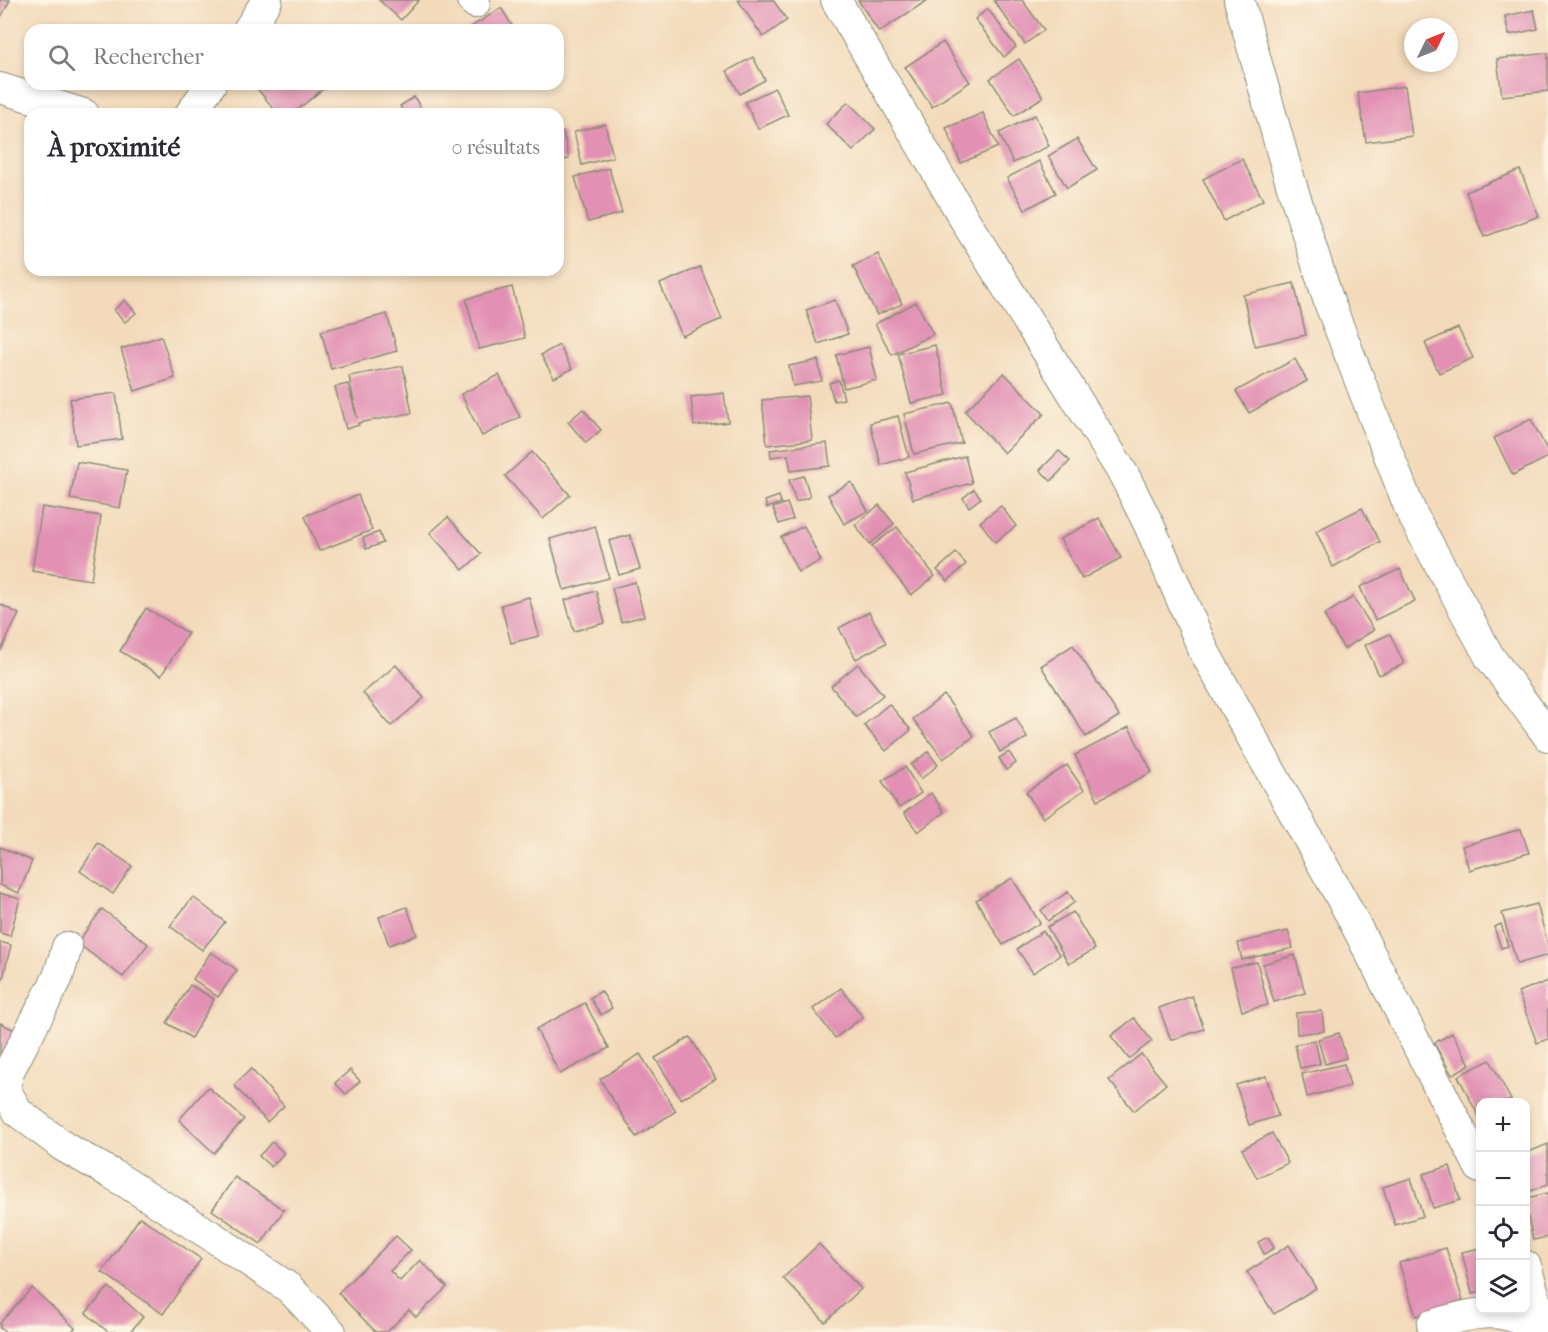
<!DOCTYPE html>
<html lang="fr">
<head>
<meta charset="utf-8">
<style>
	:root { --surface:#fff; --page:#f7f7f7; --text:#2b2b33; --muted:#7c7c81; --line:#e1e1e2 }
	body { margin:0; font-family:"IM FELL French Canon",serif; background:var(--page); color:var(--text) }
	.controls { position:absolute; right:18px; bottom:18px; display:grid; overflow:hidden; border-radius:12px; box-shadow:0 3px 9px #0003 }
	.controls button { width:54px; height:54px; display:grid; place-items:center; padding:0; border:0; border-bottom:2px solid var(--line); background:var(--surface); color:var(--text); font:30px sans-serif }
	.compass { position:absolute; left:1404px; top:18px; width:54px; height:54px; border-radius:50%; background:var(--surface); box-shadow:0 3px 9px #0003; rotate:47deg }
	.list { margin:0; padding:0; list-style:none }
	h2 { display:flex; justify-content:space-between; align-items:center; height:78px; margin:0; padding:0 24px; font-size:26px }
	h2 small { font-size:20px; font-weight:400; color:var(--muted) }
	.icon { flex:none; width:33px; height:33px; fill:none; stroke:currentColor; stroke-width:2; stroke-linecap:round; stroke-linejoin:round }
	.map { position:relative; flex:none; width:1548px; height:1332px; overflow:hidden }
	.search { position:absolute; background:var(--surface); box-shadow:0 3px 9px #0003; left:24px; top:24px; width:540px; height:66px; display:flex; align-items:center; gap:15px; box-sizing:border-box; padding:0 21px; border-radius:18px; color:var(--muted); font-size:22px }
	.panel { position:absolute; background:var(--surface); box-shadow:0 3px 9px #0003; left:24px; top:108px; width:540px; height:168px; border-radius:18px }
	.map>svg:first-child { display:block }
	.building { fill:#e290b4 }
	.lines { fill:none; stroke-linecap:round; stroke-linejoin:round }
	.minor-casing { stroke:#898c77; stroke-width:32 }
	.minor { stroke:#fff; stroke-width:30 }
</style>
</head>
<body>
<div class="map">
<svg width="1548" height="1332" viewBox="0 0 1548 1332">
	<rect width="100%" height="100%" fill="#fcf5e5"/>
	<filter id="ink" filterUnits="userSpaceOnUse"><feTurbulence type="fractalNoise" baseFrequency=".0167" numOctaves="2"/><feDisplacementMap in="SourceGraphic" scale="12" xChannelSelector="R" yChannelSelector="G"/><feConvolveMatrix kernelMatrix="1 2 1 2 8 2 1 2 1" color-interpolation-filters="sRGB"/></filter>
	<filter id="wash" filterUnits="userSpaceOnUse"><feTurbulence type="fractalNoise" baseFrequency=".008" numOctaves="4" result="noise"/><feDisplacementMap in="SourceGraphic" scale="24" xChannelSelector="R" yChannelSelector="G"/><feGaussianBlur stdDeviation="1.35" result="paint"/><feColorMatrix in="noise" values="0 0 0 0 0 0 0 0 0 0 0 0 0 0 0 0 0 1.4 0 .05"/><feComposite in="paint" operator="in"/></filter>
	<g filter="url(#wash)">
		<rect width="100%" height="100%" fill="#f3daba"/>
		<g id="blocks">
			<!-- building -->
			<g class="building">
				<path d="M0,0H10L0,19Z"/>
				<path d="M379,0H419L401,20Z"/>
				<path d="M738,0H773L787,20L763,37Z"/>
				<path d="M858,0H928L879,32Z"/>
				<path d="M996,0H1022L1044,30L1025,44L994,1Z"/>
				<path d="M501,8L515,30H466Z"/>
				<path d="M988,9L1016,47L1004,57L975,19Z"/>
				<path d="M1534,10L1538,29L1509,35L1505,16Z"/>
				<path d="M943,42L970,82L932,107L905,67Z"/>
				<path d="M1548,53V91L1502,96L1497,59Z"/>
				<path d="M753,57L765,80L740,94L727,71Z"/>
				<path d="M1019,59L1043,97L1014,116L990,79Z"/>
				<path d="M258,84H329L292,114H278L255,86Z"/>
				<path d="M1405,86L1412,136L1366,142L1358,93Z"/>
				<path d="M775,88L788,115L758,129L745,102Z"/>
				<path d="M414,97L425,114H405L400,106Z"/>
				<path d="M848,102L875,129L853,151L826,124Z"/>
				<path d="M983,113L998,147L961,163L946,128Z"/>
				<path d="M1035,115L1049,146L1013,163L999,133Z"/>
				<path d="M605,124L613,157L582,165L574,132Z"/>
				<path d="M563,132L569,159L558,161V133Z"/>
				<path d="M1077,139L1097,170L1067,188L1048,156Z"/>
				<path d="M1242,159L1263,200L1224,221L1203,179Z"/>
				<path d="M1039,161L1056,193L1025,210L1007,178Z"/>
				<path d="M609,168L622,213L588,222L575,177Z"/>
				<path d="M1520,170L1539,216L1484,237L1466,192Z"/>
				<path d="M878,254L902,304L877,315L853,266Z"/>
				<path d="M700,267L722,319L682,336L660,284Z"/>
				<path d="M1294,283L1306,335L1255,346L1243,295Z"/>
				<path d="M512,287L525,338L479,349L466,299Z"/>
				<path d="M125,300L136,313L125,322L114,310Z"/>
				<path d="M835,300L848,334L818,344L806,310Z"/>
				<path d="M916,302L933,334L892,355L875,324Z"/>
				<path d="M387,314L397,351L331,369L321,331Z"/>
				<path d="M1458,328L1473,358L1439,373L1425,343Z"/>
				<path d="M161,336L175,378L135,391L121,349Z"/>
				<path d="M559,345L572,369L554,378L541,355Z"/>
				<path d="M935,345L947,395L911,403L898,354Z"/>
				<path d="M869,347L877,380L844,388L836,355Z"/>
				<path d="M1295,359L1307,381L1249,413L1236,391Z"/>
				<path d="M818,360L822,381L793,386L789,366Z"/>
				<path d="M403,366L412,413L358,423L359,425L346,429L335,387L348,384L357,418L349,376Z"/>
				<path d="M1004,373L1044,414L1004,453L965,411Z"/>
				<path d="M499,375L520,417L482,436L461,394Z"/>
				<path d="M839,380L844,399L834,401L829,383Z"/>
				<path d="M116,393L122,439L76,445L70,399Z"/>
				<path d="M724,393L728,422L694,426L691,397Z"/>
				<path d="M807,396L812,440L767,445L762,400Z"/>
				<path d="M952,403L962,443L914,454L904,414Z"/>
				<path d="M583,409L601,430L586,443L568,422Z"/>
				<path d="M898,416L909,457L881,465L870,423Z"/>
				<path d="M1531,419L1548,452V457L1513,475L1494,438Z"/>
				<path d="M827,443L830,466L791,471L788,455L771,457L770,450Z"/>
				<path d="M1059,451L1070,461L1051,481L1040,470Z"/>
				<path d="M532,452L570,495L543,519L505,476Z"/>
				<path d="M965,456L972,483L913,499L905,472Z"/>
				<path d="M77,462L127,470L120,508L70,499Z"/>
				<path d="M804,476L810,497L796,502L789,480Z"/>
				<path d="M851,482L868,511L844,524L828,495Z"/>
				<path d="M974,489L981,498L969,507L963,498Z"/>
				<path d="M358,495L372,530L319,551L305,516Z"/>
				<path d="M779,496L781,503L767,508L765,501Z"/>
				<path d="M787,503L793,519L779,524L773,508Z"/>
				<path d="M879,505L894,524L870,544L855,525Z"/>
				<path d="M1001,506L1016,526L995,542L980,522Z"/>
				<path d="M42,507L101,516L91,580L32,571Z"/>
				<path d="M1362,508L1380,542L1333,567L1316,531Z"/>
				<path d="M448,517L481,554L463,570L430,533Z"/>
				<path d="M1099,518L1121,558L1082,579L1060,539Z"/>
				<path d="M595,526L609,578L564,590L550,539Z"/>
				<path d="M804,526L821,561L798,572L781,537Z"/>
				<path d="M897,527L935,576L911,595L872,546Z"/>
				<path d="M379,532L383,543L366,549L363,538Z"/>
				<path d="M630,535L640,569L619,575L609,541Z"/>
				<path d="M956,553L966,564L948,581L937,570Z"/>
				<path d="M1400,569L1415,601L1375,620L1360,587Z"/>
				<path d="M635,582L644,616L621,622L612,588Z"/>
				<path d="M596,591L605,623L574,631L565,600Z"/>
				<path d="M529,597L539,636L511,643L501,605Z"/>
				<path d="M1353,597L1374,630L1344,649L1324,615Z"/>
				<path d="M0,604L19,614L0,652Z"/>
				<path d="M146,608L188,633L161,676L120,651Z"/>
				<path d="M869,612L886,643L856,659L839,628Z"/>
				<path d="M1390,634L1404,664L1379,675L1365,645Z"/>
				<path d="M1073,645L1119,716L1086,737L1041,666Z"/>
				<path d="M858,664L883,695L856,717L831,686Z"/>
				<path d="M396,665L424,698L391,726L363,693Z"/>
				<path d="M944,695L974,736L943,759L913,719Z"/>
				<path d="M889,704L911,730L886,751L864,725Z"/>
				<path d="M1016,718L1027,738L1000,752L989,732Z"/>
				<path d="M1129,727L1152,772L1098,800L1075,755Z"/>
				<path d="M928,752L938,765L921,779L911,765Z"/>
				<path d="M1009,752L1016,763L1006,770L999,758Z"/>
				<path d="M1067,765L1084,790L1043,818L1026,792Z"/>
				<path d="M905,767L921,793L899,808L882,781Z"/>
				<path d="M931,793L944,812L918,832L904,813Z"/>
				<path d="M1521,829L1529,853L1469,870L1462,846Z"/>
				<path d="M98,843L132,866L113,894L80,871Z"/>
				<path d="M0,847L32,861L19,893L0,885Z"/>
				<path d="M1012,878L1040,923L1003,945L976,900Z"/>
				<path d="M1068,892L1075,902L1048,921L1041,910Z"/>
				<path d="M0,893L20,899L10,936L0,933Z"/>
				<path d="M193,897L225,922L202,950L170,926Z"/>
				<path d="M1537,904L1548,945V955L1517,964L1502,913Z"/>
				<path d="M407,907L417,935L389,945L379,917Z"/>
				<path d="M102,909L148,944L123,977L77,943Z"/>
				<path d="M1073,912L1095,949L1069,964L1047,927Z"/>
				<path d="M1501,924L1508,946L1501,948L1494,927Z"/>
				<path d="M1043,931L1060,955L1033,973L1017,949Z"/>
				<path d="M1288,931L1293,948L1242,960L1238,943Z"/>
				<path d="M0,942L11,945L2,982L0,981Z"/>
				<path d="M211,952L237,970L218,997L193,979Z"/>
				<path d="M1295,955L1305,993L1274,1002L1263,964Z"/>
				<path d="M1257,962L1268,1005L1242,1011L1231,968Z"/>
				<path d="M1548,981V1039L1537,1043L1518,992Z"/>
				<path d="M190,985L214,999L191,1038L167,1023Z"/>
				<path d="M841,988L863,1017L835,1038L813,1009Z"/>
				<path d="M601,991L612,1008L601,1015L590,998Z"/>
				<path d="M1192,996L1204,1029L1171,1040L1159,1008Z"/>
				<path d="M585,1003L609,1048L560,1074L536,1029Z"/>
				<path d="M1322,1011L1324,1031L1297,1034L1296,1013Z"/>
				<path d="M1134,1018L1152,1041L1129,1059L1111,1036Z"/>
				<path d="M0,1023L17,1031L4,1057L0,1055Z"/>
				<path d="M1339,1033L1346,1058L1325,1064L1318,1039Z"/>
				<path d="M1452,1033L1470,1064L1452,1075L1434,1043Z"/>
				<path d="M690,1037L716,1079L681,1099L655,1058Z"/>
				<path d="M1315,1040L1320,1064L1300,1068L1295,1045Z"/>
				<path d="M640,1054L676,1111L636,1137L600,1079Z"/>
				<path d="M1141,1054L1166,1084L1134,1111L1109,1080Z"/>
				<path d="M1490,1060L1511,1100L1506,1102H1480V1119L1458,1076Z"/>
				<path d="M1344,1064L1350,1086L1307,1097L1302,1074Z"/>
				<path d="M251,1069L284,1106L267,1122L234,1085Z"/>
				<path d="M350,1070L360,1081L346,1094L335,1083Z"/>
				<path d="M1266,1076L1278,1116L1249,1125L1236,1085Z"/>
				<path d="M208,1087L244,1119L214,1153L179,1120Z"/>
				<path d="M1272,1133L1288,1163L1257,1178L1242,1149Z"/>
				<path d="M272,1142L284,1153L271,1167L259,1156Z"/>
				<path d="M1548,1144V1184L1526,1193V1153Z"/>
				<path d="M1450,1166L1460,1200L1433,1208L1423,1174Z"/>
				<path d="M235,1177L284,1210L261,1244L212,1210Z"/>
				<path d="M1411,1178L1423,1216L1395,1225L1383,1187Z"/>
				<path d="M1548,1193V1237L1533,1240L1526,1208V1198Z"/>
				<path d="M140,1217L201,1259L163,1314L102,1272Z"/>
				<path d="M396,1236L411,1250L390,1271L400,1281L420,1260L447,1287L416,1317L409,1310L387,1332H376L338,1293Z"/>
				<path d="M1268,1237L1274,1248L1264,1254L1258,1242Z"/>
				<path d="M819,1244L861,1289L825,1322L783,1278Z"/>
				<path d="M1289,1245L1316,1288L1274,1314L1247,1272Z"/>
				<path d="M1446,1248L1463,1300L1416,1316L1399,1263Z"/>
				<path d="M1480,1248V1292L1472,1294L1462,1252Z"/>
				<path d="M109,1287L143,1317L130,1332H108L86,1313Z"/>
				<path d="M32,1288L75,1328L71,1332H5L0,1328V1323Z"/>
			</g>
		</g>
	</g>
	<g filter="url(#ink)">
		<use href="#blocks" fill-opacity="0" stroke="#898c77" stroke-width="1.5"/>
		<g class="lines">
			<!-- minor casing -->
			<g class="minor-casing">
				<g id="minor">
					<path d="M472,0L475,3"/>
					<path d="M836,0L969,227L1124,475L1149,525L1204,651L1350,914L1480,1168"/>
					<path d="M1239,0L1288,174L1329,302L1411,512L1489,656L1548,736"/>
					<path d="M248,30L267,0"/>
					<path d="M0,88L84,114"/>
					<path d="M190,114L211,84"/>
					<path d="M67,947L58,977L8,1073L5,1089L18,1112L64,1147L112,1174L210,1235L289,1288L331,1332"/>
					<path d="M1526,1266L1541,1318V1332"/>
					<path d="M1432,1325C1459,1317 1492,1306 1520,1320C1526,1323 1531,1328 1535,1332"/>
				</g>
			</g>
			<!-- minor -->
			<use href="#minor" class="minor"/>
		</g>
	</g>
</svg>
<div class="controls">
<button>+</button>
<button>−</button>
<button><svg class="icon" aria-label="locate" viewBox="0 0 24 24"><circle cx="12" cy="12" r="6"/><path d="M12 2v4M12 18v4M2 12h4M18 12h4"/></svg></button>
<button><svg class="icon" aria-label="layers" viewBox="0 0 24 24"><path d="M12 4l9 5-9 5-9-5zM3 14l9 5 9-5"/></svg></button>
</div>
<svg class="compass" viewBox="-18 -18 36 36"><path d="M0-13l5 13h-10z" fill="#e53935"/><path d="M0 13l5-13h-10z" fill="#7c7c81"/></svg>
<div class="search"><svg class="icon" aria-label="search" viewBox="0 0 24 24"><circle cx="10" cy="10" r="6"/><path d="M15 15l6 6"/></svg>Rechercher</div>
<section class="panel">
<h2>À proximité<small>0 résultats</small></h2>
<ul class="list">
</ul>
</section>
</div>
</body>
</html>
